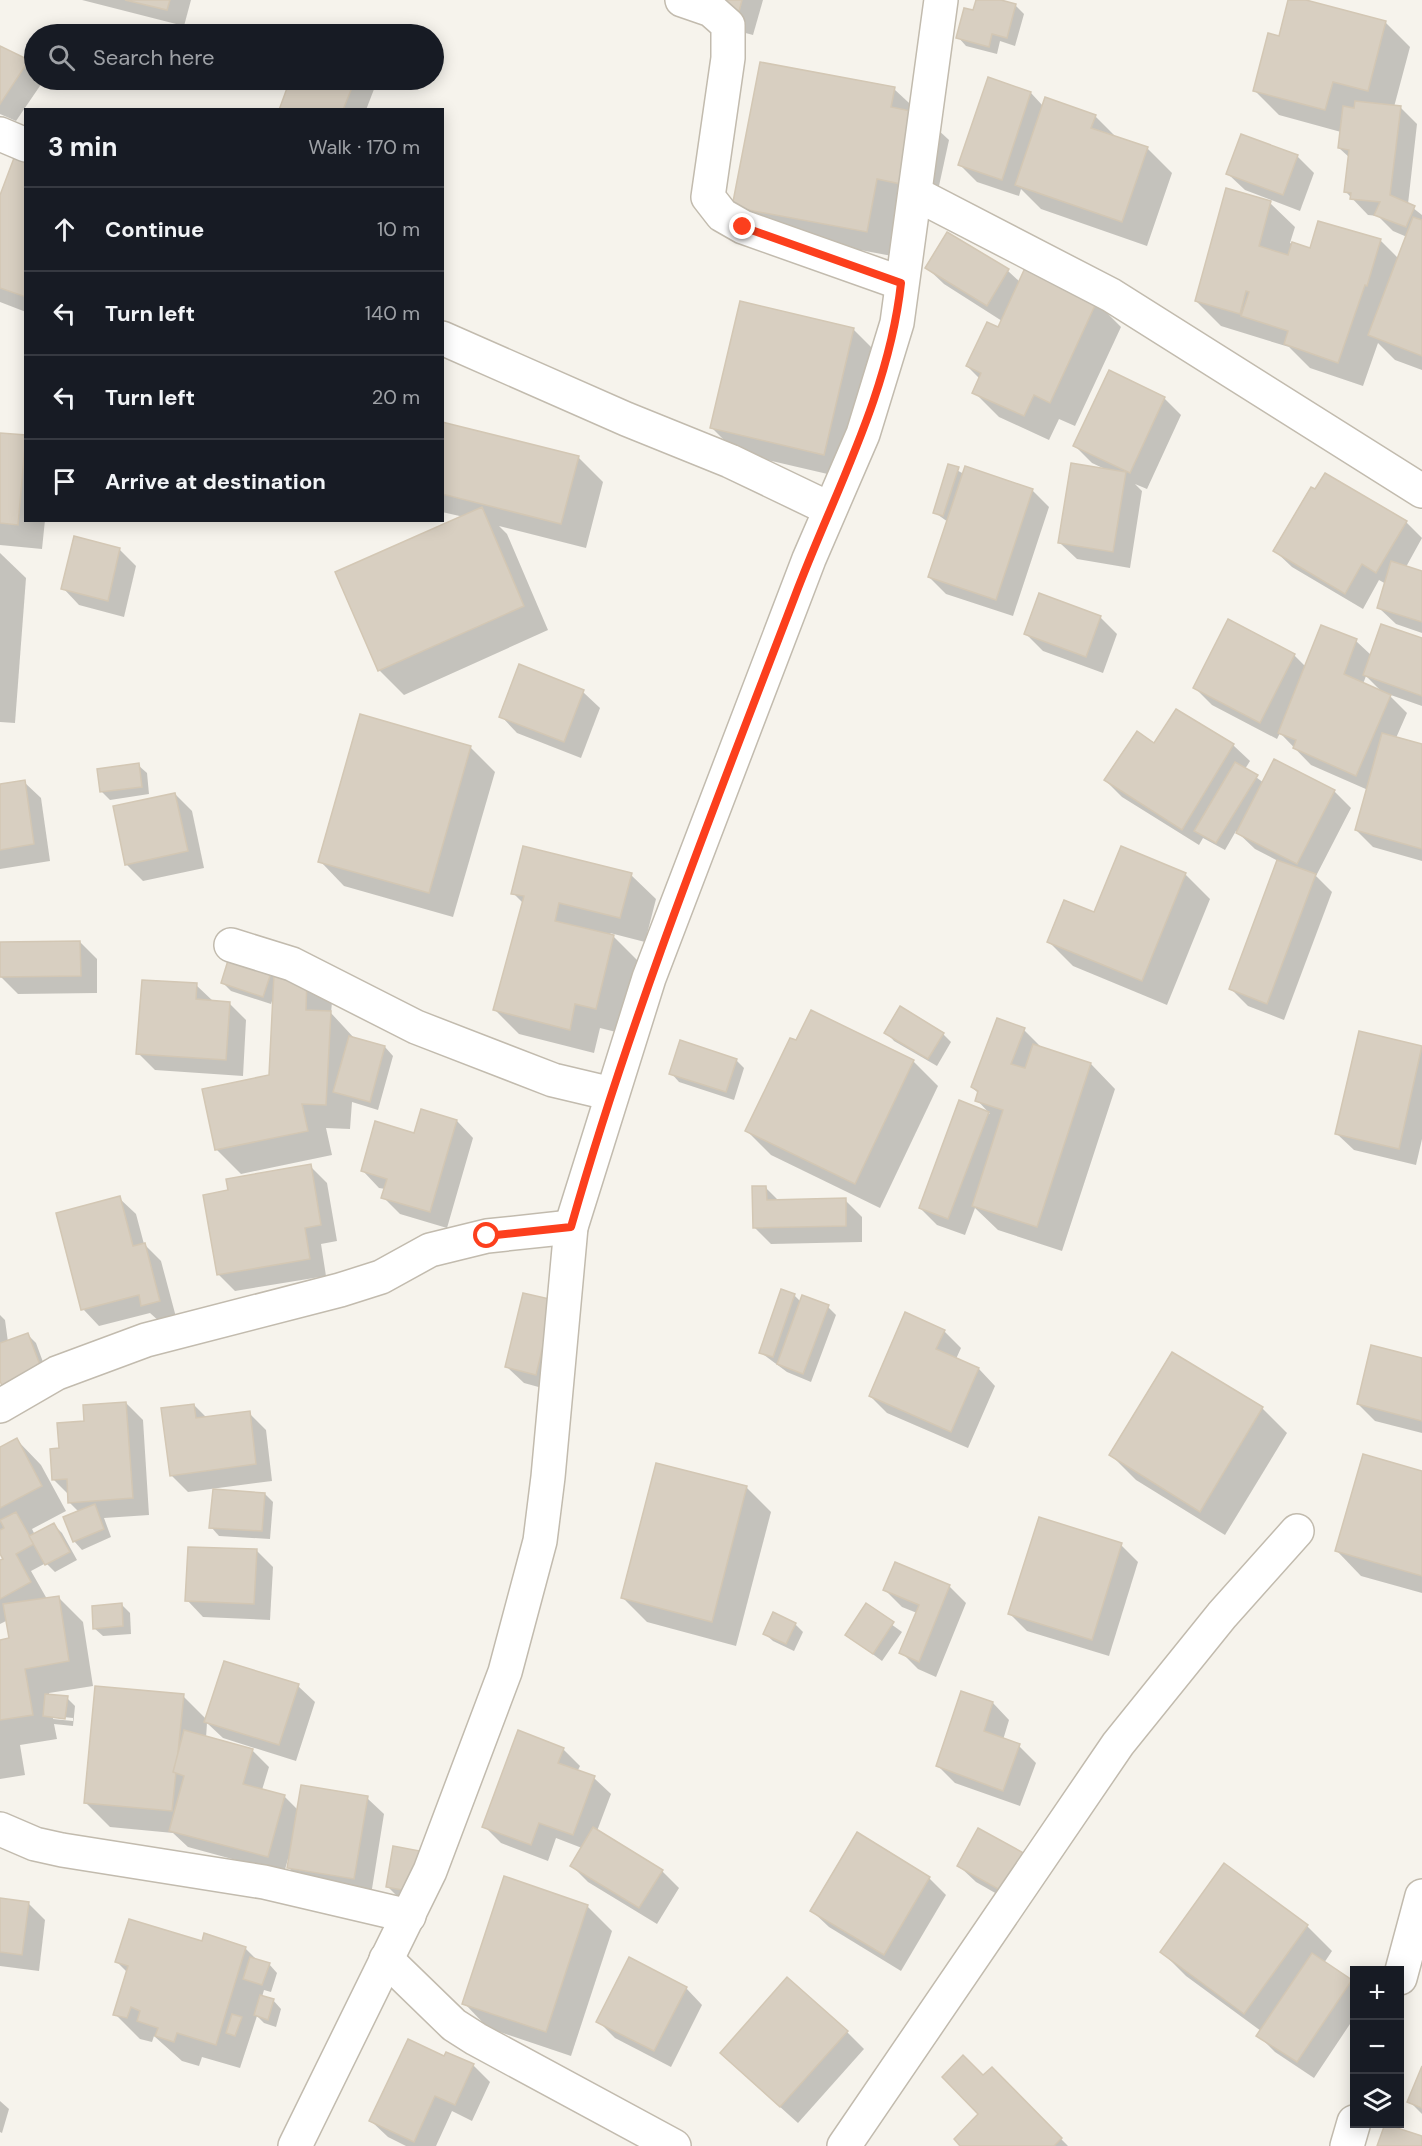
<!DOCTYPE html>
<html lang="en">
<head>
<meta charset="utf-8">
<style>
	:root { --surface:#171b24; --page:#242831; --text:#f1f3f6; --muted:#9ea1a6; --line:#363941 }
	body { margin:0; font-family:"DM Sans",sans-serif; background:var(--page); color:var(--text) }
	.controls { position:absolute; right:18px; bottom:18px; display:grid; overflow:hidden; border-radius:0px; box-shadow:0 3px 15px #0003 }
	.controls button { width:54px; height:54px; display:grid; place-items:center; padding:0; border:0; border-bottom:2px solid var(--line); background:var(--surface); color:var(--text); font:30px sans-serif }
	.stop { position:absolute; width:18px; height:18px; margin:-14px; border:4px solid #fc3f1d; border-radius:50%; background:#fff }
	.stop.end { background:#fc3f1d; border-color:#fff; box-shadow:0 2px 6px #0008 }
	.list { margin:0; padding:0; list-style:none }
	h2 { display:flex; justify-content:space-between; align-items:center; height:78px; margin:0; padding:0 24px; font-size:26px }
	h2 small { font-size:20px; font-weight:400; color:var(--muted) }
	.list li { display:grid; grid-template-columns:39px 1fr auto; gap:18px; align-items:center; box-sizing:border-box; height:84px; padding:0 24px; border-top:2px solid var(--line) }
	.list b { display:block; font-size:22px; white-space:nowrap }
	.list em { font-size:20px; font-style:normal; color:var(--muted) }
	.icon { flex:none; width:33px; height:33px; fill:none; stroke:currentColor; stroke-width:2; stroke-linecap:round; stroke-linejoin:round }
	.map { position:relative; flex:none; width:1422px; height:2146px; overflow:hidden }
	.search { position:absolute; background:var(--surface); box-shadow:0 3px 15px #0003; left:24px; top:24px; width:420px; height:66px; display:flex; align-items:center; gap:15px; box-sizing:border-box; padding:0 21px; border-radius:33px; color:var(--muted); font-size:22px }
	.panel { position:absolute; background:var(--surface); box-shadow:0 3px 15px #0003; left:24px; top:108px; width:420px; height:414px; border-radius:0px }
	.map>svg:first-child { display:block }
	.shadow { fill:#0003; fill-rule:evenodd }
	.building { fill:#d8cfc1; stroke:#d3c7b4; stroke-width:1.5 }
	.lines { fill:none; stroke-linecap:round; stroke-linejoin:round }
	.minor-casing { stroke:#c2bbae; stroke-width:36 }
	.minor { stroke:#fff; stroke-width:33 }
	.route { stroke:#fc3f1d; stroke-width:8 }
</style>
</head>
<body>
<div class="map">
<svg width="1422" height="2146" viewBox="0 0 1422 2146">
	<rect width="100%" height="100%" fill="#f6f3ec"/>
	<!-- shadow -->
	<g class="shadow">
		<path d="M82,0H191L184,26Z"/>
		<path d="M681,0H763L753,35L697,20Z"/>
		<path d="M978,0H996L1016,6L1024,14L1015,46L1000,41L997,54L966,46L958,37L974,12Z"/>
		<path d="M1290,0H1300L1385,22L1410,47L1394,107H1400L1417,124L1408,204L1422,215V370L1395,360L1378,343L1363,386L1310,368L1289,347L1221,326L1196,301L1270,203L1295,227L1290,243L1311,250L1380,240L1399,259L1407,237L1393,231L1378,216L1368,215L1346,192L1350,158L1339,148L1341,132L1279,115L1254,90L1280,38Z"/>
		<path d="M0,48L28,62L34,68V80H44L16,121L0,114Z"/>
		<path d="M292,80H371L376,84L366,110H280Z"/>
		<path d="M894,89L949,140L934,209L892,256L759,231L734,206Z"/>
		<path d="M1031,93L1043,106L1095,116L1117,138L1147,148L1172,173L1147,246L1041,209L1021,189L1019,196L977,182L960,165Z"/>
		<path d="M1297,156L1314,173L1300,211L1245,190L1228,174Z"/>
		<path d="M26,164V312L0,302V200Z"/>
		<path d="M948,234L1008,271L1020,282L1096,302L1121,327L1075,426L1059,419L1049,440L999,417L974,392L980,379L967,366L1002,321L944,284L927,268Z"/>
		<path d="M853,329L878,354L849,479L737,453L712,428Z"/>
		<path d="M1164,398L1181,415L1147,489L1135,484L1142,491L1130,568L1077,559L1060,543L1107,470L1092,463L1075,446Z"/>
		<path d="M442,424L578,457L603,482L586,548L499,526L507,534L548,630L404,695L379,670L464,517L442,512Z"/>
		<path d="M0,434L26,437V520H45L42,549L0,545Z"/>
		<path d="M949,466L964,474L1032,490L1049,507L1013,616L946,594L929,577L948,522L934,512Z"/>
		<path d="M1406,522L1422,538L1406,567L1422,572V633L1396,624L1379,608L1386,584L1379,580L1363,609L1292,567L1275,551Z"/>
		<path d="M119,549L136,566L124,617L79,605L63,588Z"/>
		<path d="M0,553L26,578L15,723L0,722Z"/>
		<path d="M1100,617L1117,634L1103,673L1043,651L1026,634Z"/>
		<path d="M1422,639V706L1388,694L1407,713L1396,738L1422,746V861L1373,847L1356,830L1368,790L1311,765L1280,733L1277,739L1212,705L1195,688L1294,655L1306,667L1356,641L1371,655ZM1366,676L1382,692L1363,684Z"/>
		<path d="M583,692L600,708L581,758L517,733L501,716Z"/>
		<path d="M361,716L471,748L495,772L453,917L344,886L320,861Z"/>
		<path d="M1233,745L1250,761L1245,769L1264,783L1334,791L1351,808L1316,876L1332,892L1284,1020L1248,1006L1231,989L1278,861L1255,849L1236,831L1225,850L1203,838L1199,845L1122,797L1105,780L1155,746Z"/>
		<path d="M138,765L147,773L149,794L110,800L102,792Z"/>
		<path d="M24,782L41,798L50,861L0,869V785Z"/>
		<path d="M175,794L192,811L204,868L143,881L126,864Z"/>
		<path d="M1185,874L1210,899L1167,1005L1073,966L1049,942L1095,914Z"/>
		<path d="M631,875L656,899L645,942L610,933L638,961L620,1033L600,1028L594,1053L519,1034L495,1010L524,904L513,893Z"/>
		<path d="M80,942L97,959V993L18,994L1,977Z"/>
		<path d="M231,956L332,1002L331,1013L355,1039L385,1047L393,1056L378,1110L352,1102L350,1129L326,1128L332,1155L241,1174L216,1149L271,1077L274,995L271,1004L231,991L223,983Z"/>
		<path d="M196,985L214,1002L229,1003L246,1020L243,1076L155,1070L138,1053Z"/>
		<path d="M811,1012L913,1061L938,1086L880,1208L771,1155L746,1130Z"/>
		<path d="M1024,1030L1043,1049L1091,1064L1115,1089L1062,1251L998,1230L975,1208L965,1235L937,1225L920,1208L960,1102L990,1114L977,1100L979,1094L972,1087Z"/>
		<path d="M886,1032L943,1034L951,1042L937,1066L894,1041Z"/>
		<path d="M1360,1033L1422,1048V1139L1416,1165L1354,1150L1337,1134Z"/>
		<path d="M736,1060L744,1068L734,1100L679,1082L671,1073Z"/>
		<path d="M457,1121L473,1138L447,1228L400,1214L383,1197L385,1189L379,1188L363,1171L415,1135Z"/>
		<path d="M310,1166L327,1183L337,1241L321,1244L326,1276L235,1291L218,1274Z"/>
		<path d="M766,1188L779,1201L845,1200L862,1217V1242L771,1244L754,1227Z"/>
		<path d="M119,1198L136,1214L144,1244L161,1261L176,1317L160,1322L150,1313L99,1326L83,1309Z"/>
		<path d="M794,1295L801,1302L828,1307L836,1315L811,1382L787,1372L760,1352Z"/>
		<path d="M554,1301L553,1391L524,1383L507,1367Z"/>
		<path d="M0,1315L5,1320L8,1342L28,1335L36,1343L50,1381L0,1377Z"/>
		<path d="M944,1331L961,1348L956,1359L979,1369L995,1386L968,1448L887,1413L870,1396Z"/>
		<path d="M1172,1354L1262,1408L1287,1433L1225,1535L1136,1480L1111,1455Z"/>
		<path d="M1422,1360V1433L1375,1421L1358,1404Z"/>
		<path d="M126,1403L143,1420L149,1515L104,1518L111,1537L82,1550L74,1541L79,1512L69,1502V1495L53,1479L60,1450L85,1422Z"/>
		<path d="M194,1405L207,1418L249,1413L266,1430L272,1481L188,1492L171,1475Z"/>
		<path d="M17,1440L41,1465L66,1511L32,1529L35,1535L54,1525L62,1533L77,1560L55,1572L46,1563L31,1571L47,1599L58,1597L83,1622L93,1686L49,1693V1696L67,1698L75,1706L73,1726L54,1724L57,1739L20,1745L25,1775L0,1779V1641L11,1640L8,1620L0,1624V1562L5,1560L0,1551V1449ZM53,1716L73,1718V1721L53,1719Z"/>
		<path d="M1422,1473V1593L1361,1576L1337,1551Z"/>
		<path d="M746,1487L771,1512L736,1646L647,1622L623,1598Z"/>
		<path d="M265,1494L273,1502L270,1539L219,1536L211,1527Z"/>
		<path d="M1121,1545L1138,1562L1109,1656L1027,1631L1010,1614Z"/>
		<path d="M256,1550L273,1567L270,1620L203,1617L187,1600Z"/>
		<path d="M949,1586L966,1603L936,1677L918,1669L901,1652L917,1613L902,1607L885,1590Z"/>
		<path d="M122,1605L130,1613L131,1634L103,1636L94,1628Z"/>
		<path d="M866,1606L902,1632L882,1661L847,1635Z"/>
		<path d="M795,1624L803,1632L794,1651L773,1641L764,1633Z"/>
		<path d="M298,1686L315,1702L296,1761L223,1738L207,1723L206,1738L250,1748L269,1767L262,1790L284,1796L298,1810L367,1798L384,1814L371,1895L306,1885L289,1868L290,1859H288L284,1873L188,1847L173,1833L110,1827L85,1802L183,1696L207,1720Z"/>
		<path d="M993,1703L1009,1720L1003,1740L1019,1746L1036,1763L1020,1806L955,1783L938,1766Z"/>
		<path d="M563,1749L580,1766L577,1772L594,1778L611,1794L597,1831L662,1871L679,1888L657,1924L588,1882L571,1865L582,1848L556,1838L548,1861L501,1843L484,1826Z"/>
		<path d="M979,1830L1025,1910L976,1882L959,1866Z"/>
		<path d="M394,1848L421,1900L396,1895L388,1887Z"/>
		<path d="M1224,1865L1307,1926L1332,1951L1324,1963L1354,1984V2018L1314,2078L1275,2052L1258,2035L1261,2031L1186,1976L1162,1952Z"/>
		<path d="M929,1878L946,1895L901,1971L829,1927L812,1911Z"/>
		<path d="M0,1899L28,1903L45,1920L39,1971L0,1966Z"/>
		<path d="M587,1906L612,1931L571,2056L488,2028L464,2003Z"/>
		<path d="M203,1943L245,1948L259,1962L269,1964L277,1973L271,1992L264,1990L262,1997L273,2000L281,2009L276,2027L264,2023L257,2016L240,2068L202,2057L199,2066L182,2061L154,2036L152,2042L140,2039L115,2014L128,1973L117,1962Z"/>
		<path d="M686,1988L702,2005L671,2067L615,2038L598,2021Z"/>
		<path d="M847,2032L864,2049L798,2123L739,2070Z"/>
		<path d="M445,2058L473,2065L490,2082L472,2121L452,2111L436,2146H406L388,2137L371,2121Z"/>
		<path d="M992,2069L1068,2146H962L980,2114L983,2077Z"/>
		<path d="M1422,2070V2114L1409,2101Z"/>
		<path d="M0,2101L9,2109L2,2133L0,2132Z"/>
	</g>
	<!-- building -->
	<g class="building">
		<path d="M125,0H170L167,10Z"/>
		<path d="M679,0H742L737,19Z"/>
		<path d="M976,0H1001L1016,4L1007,38L992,34L989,47L956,38L964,8L973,10Z"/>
		<path d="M1288,0H1306L1386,21L1368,91L1333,82L1325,110L1253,91L1268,33L1279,36Z"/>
		<path d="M0,46L29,60L0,104Z"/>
		<path d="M760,62L895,87L891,107L925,114L910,186L877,179L867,232L732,207Z"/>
		<path d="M988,77L1031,92L1002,180L958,165Z"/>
		<path d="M290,80H355L343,110H279Z"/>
		<path d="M1045,97L1096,115L1091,128L1148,147L1122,222L1015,185Z"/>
		<path d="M1355,101L1401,106L1390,195L1415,206L1406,227L1374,215L1380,202L1350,199L1351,193L1344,192L1349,150L1338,148L1343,106L1354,108Z"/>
		<path d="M1241,134L1298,155L1283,195L1226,174Z"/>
		<path d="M14,158L26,162V297L0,288V195Z"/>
		<path d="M1226,188L1271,201L1259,246L1288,255L1292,242L1310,248L1318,221L1381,239L1367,286L1365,285L1338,363L1284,344L1288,331L1241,316L1249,292L1246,291L1240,314L1195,301Z"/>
		<path d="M1413,217L1422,220V356L1368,335Z"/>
		<path d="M947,232L1009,269L987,306L925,268Z"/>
		<path d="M1025,268L1097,301L1050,403L1034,395L1024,416L972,393L981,373L966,366L987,322L998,327Z"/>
		<path d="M740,301L854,328L824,455L710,428Z"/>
		<path d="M1109,370L1165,397L1130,473L1073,446Z"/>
		<path d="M442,422L579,456L561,524L442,494Z"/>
		<path d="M0,433L26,435L18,525L0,523Z"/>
		<path d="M1071,463L1126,472L1113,552L1058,543Z"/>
		<path d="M948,464L959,467L943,516L933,513Z"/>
		<path d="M965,466L1033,489L996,600L928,577Z"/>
		<path d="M1325,473L1407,521L1376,573L1362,564L1345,594L1273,551L1311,487L1315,489Z"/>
		<path d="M482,507L524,606L378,671L335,572Z"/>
		<path d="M74,536L120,548L108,601L61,589Z"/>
		<path d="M1391,561L1422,571V622L1377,608Z"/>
		<path d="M1039,593L1101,616L1086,657L1024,634Z"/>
		<path d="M1228,619L1295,654L1260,723L1193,688Z"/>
		<path d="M1381,624L1422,638V696L1363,675Z"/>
		<path d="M1321,625L1357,639L1344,674L1391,695L1356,776L1293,748L1296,740L1278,733Z"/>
		<path d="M519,664L584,690L564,742L499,717Z"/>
		<path d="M1176,709L1234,744L1182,830L1104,780L1137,731L1154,743Z"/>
		<path d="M360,714L471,746L429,893L318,862Z"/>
		<path d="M1382,733L1422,744V849L1355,830Z"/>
		<path d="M1274,759L1335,790L1297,864L1236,833Z"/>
		<path d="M1235,762L1258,775L1216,843L1194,831Z"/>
		<path d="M139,763L142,787L100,792L97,769Z"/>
		<path d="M25,780L34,844L0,850V784Z"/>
		<path d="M175,793L188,851L125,865L113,806Z"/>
		<path d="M523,846L632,873L620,918L559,903L555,921L614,935L596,1009L575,1004L570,1030L493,1010L524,896L511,894Z"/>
		<path d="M1121,846L1186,873L1142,981L1047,942L1064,900L1094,912Z"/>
		<path d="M1277,860L1316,874L1267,1004L1229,989Z"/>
		<path d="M80,941L81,976L0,977V942Z"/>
		<path d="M230,954L273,967L263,997L221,983Z"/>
		<path d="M274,974L307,976L306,1010L331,1011L326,1105L302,1104L308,1131L215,1150L202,1089L269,1075Z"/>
		<path d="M142,980L197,983L196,999L230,1002L226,1060L136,1054Z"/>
		<path d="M900,1006L944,1033L928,1059L884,1033Z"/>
		<path d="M811,1010L914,1060L855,1184L745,1131L790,1038L796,1040Z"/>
		<path d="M997,1018L1025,1028L1011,1064L1025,1068L1033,1044L1091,1063L1037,1227L972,1206L1003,1110L975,1101L978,1091L971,1087Z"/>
		<path d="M1359,1031L1422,1046L1399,1149L1335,1134Z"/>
		<path d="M349,1036L385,1046L370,1102L333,1092Z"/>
		<path d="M680,1040L737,1059L726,1092L669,1074Z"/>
		<path d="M959,1100L989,1112L948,1219L919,1208Z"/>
		<path d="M421,1109L457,1120L430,1212L381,1198L387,1179L361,1171L375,1121L414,1133Z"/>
		<path d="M311,1164L321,1225L305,1228L310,1259L217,1275L203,1195L228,1190L226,1179Z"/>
		<path d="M752,1186H766L767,1200L846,1198V1226L753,1228Z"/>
		<path d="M120,1196L133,1246L145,1243L160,1301L141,1306L139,1295L81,1310L56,1213Z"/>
		<path d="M781,1289L795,1294L773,1357L759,1353Z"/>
		<path d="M523,1293L554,1300L536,1375L505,1367Z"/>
		<path d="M802,1295L829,1305L803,1374L777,1364Z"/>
		<path d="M905,1312L945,1330L936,1349L979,1368L951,1432L869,1396Z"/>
		<path d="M28,1333L43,1373L3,1388L0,1381V1343Z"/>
		<path d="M1371,1345L1422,1358V1421L1357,1404Z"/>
		<path d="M1172,1352L1263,1407L1200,1512L1109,1455Z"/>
		<path d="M126,1402L133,1498L68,1503L67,1479L52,1480L50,1449L59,1448L57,1423L84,1421L83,1405Z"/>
		<path d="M194,1404L196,1418L250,1411L256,1464L170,1476L161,1408Z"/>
		<path d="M17,1438L42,1486L0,1508V1447Z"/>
		<path d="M1363,1454L1422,1471V1576L1335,1551Z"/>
		<path d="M656,1463L747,1486L712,1622L621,1598Z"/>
		<path d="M213,1489L265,1493L262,1531L209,1528Z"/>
		<path d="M95,1504L104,1529L73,1542L63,1517Z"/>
		<path d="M16,1512L34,1544L16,1554L31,1582L0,1599V1560L3,1559L0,1554V1530L4,1528L0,1520Z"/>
		<path d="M1039,1517L1122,1543L1092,1640L1008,1614Z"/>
		<path d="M54,1523L70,1552L45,1565L29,1536Z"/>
		<path d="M188,1547L257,1549L254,1604L185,1601Z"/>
		<path d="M895,1562L950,1585L919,1662L899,1653L919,1605L883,1590Z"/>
		<path d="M59,1596L69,1661L25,1669L33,1715L0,1720V1640L9,1638L3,1604Z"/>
		<path d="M122,1603L123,1626L93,1629L92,1606Z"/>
		<path d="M866,1603L894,1622L873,1654L845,1635Z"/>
		<path d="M773,1612L796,1623L786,1644L763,1634Z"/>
		<path d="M224,1661L299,1684L279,1745L204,1722Z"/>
		<path d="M95,1686L184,1694L172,1811L84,1803Z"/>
		<path d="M961,1691L993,1702L984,1731L1020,1744L1003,1791L936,1766Z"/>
		<path d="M45,1694L68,1696L65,1719L43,1716Z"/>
		<path d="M184,1730L253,1749L243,1784L285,1795L268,1857L169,1831L184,1776L173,1772Z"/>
		<path d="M518,1730L564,1748L558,1763L595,1776L573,1835L539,1823L531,1845L482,1827Z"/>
		<path d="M301,1785L368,1796L354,1879L287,1868Z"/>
		<path d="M593,1827L663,1870L639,1908L570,1866Z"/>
		<path d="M978,1828L1029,1856L1007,1894L957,1866Z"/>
		<path d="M857,1832L930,1877L884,1955L810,1911Z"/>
		<path d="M393,1846L420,1851L413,1892L386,1887Z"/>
		<path d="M1224,1863L1308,1925L1244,2014L1160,1952Z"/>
		<path d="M504,1876L588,1905L546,2032L462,2004Z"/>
		<path d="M0,1898L29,1902L22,1955L0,1952Z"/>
		<path d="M129,1919L202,1941L204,1933L246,1947L216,2045L177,2033L174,2042L155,2036L158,2028L137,2021L140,2011L131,2007L127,2018L113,2015L128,1966L115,1962Z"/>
		<path d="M1312,1953L1352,1980L1297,2062L1256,2036Z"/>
		<path d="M250,1957L270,1963L262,1985L243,1979Z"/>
		<path d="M629,1957L687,1987L654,2051L596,2022Z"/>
		<path d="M787,1977L848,2031L780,2107L720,2053Z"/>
		<path d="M260,1995L274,1999L268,2020L254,2015Z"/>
		<path d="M232,2014L242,2017L235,2036L226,2033Z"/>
		<path d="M408,2039L444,2056L446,2052L474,2064L455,2105L435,2096L414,2142L369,2121Z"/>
		<path d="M963,2055L983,2075L992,2067L1062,2138L1054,2146H960L954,2139L978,2114L942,2077Z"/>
		<path d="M1422,2066V2108L1407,2102Z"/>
		<path d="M1385,2124L1422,2136V2146H1377Z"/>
	</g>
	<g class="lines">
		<!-- minor casing -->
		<g class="minor-casing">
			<g id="minor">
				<path d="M682,0L711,10L728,25V58L708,197L722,215L743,227L901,283"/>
				<path d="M0,134L26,145"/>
				<path d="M916,194L1111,295L1422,491"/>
				<path d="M442,338L626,419L730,461L830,509"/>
				<path d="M231,945L292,964L416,1027L553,1080L612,1094"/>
				<path d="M0,1406L57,1373L146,1340L340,1290L381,1277L430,1250L487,1236L571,1227"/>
				<path d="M0,1829L35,1844L62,1850L264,1882L409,1916"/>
				<path d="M386,1959L454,2025L476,2039L674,2146"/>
				<path d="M1400,1978L1422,1896"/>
				<path d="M295,2146L430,1871L505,1672L540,1541L548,1477L571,1227L649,978L809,559L863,434L897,323L941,0"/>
				<path d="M844,2146L1118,1744L1222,1615L1297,1531"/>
				<path d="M1347,2146L1354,2122"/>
			</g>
		</g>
		<!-- minor -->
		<use href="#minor" class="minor"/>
	</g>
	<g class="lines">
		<!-- route -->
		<path class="route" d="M487,1236L571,1227C632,1012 715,805 795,596C834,493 889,394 901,283L743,227"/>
	</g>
</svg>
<div class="controls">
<button>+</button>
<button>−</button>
<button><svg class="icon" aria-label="layers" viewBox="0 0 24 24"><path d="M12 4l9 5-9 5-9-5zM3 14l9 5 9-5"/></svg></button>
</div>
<div class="stop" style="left:487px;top:1236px"></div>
<div class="stop end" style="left:743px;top:227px"></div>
<div class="search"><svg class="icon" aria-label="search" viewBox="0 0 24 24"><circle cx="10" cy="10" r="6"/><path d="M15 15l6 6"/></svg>Search here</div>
<section class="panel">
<h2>3 min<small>Walk · 170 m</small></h2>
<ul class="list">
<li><svg class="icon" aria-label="ahead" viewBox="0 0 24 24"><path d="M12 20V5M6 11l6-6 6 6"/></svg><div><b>Continue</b></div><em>10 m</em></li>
<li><svg class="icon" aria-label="left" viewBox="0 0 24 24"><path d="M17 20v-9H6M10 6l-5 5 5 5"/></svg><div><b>Turn left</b></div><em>140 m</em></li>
<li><svg class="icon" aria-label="left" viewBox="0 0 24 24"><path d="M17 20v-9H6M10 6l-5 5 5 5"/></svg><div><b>Turn left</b></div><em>20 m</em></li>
<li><svg class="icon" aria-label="arrive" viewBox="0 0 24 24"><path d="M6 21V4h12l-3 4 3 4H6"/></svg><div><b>Arrive at destination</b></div></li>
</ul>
</section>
</div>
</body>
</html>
